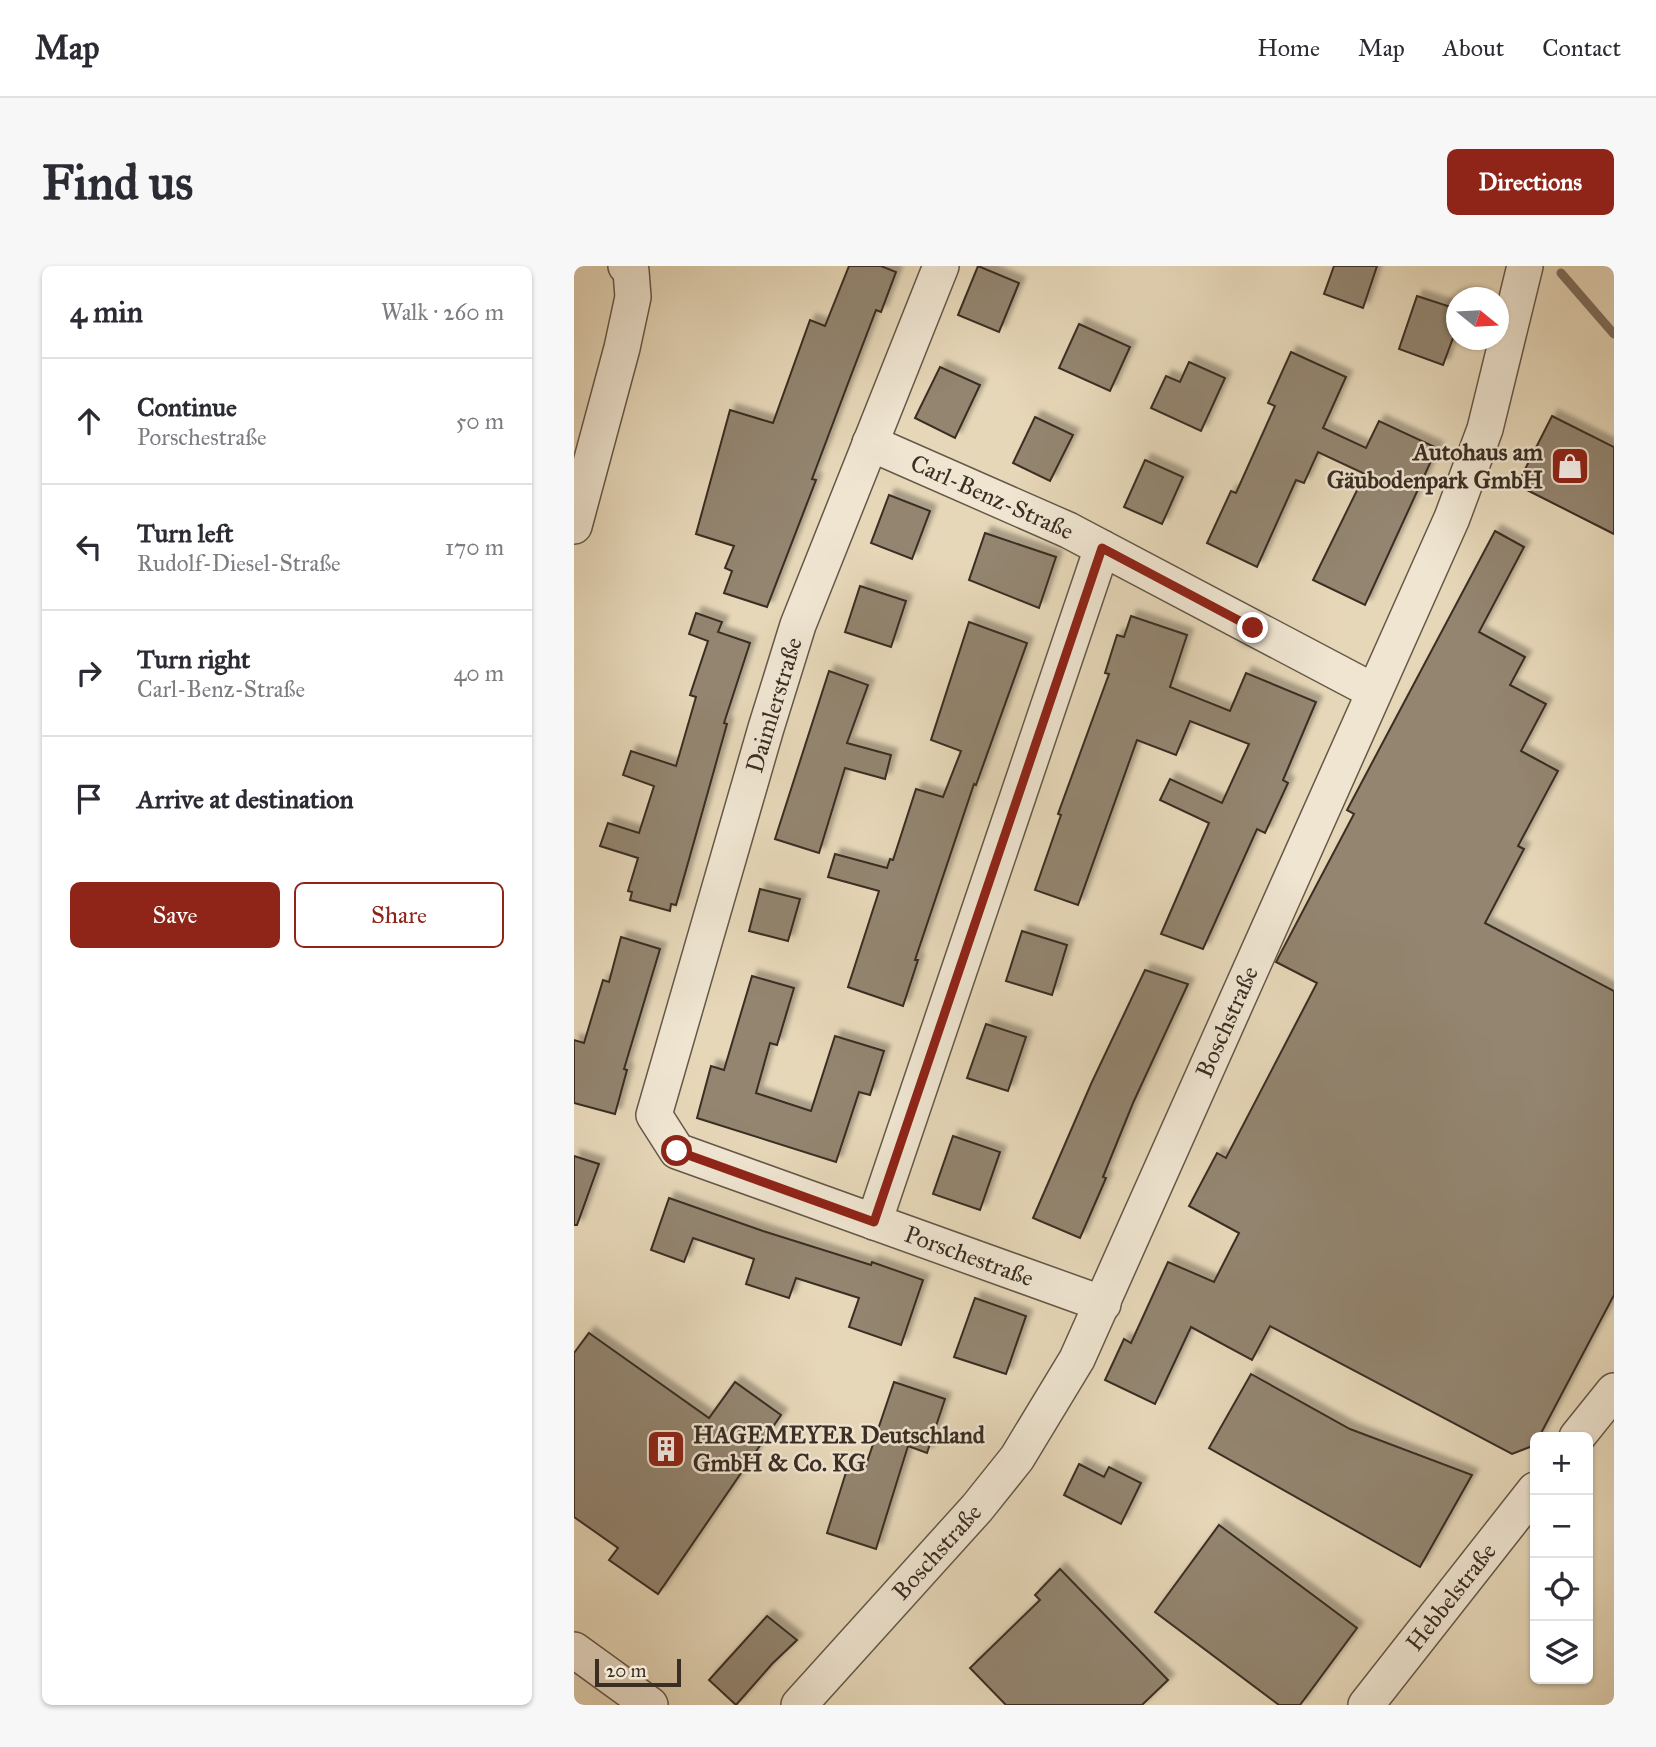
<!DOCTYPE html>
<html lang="en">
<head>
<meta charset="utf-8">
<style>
	:root { --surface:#fff; --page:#f7f7f7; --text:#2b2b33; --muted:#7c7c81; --line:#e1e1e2; --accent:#8f2418 }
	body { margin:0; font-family:"IM FELL Great Primer",serif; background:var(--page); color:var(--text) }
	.controls { position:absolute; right:21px; bottom:21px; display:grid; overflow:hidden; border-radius:10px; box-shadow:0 2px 5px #0004 }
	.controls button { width:63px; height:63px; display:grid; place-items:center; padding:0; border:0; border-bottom:2px solid var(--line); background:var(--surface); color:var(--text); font:35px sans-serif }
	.compass { position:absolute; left:872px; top:21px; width:63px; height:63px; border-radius:50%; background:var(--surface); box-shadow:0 2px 5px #0004; rotate:108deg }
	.scale { position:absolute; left:21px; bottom:18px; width:86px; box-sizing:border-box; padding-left:7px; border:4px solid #3a2d23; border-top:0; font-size:19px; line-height:24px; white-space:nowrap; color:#3a2d23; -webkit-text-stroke:5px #efe5d1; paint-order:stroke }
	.stop { position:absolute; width:21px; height:21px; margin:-16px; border:5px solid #8f2418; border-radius:50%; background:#fff }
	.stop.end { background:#8f2418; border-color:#fff; box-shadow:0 2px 7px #0008 }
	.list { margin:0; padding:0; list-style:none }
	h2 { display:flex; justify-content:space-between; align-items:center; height:91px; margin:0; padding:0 28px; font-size:30px }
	h2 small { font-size:23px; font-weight:400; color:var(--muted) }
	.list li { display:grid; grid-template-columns:46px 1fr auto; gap:21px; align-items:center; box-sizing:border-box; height:126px; padding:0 28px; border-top:2px solid var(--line) }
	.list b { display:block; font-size:26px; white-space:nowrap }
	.list p { margin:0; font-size:23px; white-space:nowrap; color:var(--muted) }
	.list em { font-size:23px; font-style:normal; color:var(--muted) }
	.actions { display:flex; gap:14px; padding:21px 28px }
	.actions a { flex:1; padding:16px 0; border:2px solid var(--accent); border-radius:10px; text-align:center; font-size:24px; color:var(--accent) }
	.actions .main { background:var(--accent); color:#fff }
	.icon { flex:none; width:38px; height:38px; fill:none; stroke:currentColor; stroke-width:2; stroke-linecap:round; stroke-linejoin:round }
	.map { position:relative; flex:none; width:1040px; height:1439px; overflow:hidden; border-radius:10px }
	header { display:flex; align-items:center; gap:42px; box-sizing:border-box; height:98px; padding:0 35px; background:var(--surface); border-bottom:2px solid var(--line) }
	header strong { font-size:33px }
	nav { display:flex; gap:38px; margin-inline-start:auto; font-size:24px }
	.intro { display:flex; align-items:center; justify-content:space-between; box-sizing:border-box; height:168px; padding:0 42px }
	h1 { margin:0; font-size:49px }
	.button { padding:18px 32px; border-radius:10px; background:var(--accent); color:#fff; font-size:24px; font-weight:700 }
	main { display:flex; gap:42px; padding:0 42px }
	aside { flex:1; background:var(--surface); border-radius:10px; box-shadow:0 2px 5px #0004 }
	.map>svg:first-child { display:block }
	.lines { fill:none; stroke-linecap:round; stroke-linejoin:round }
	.stream { stroke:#7e705e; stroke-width:9 }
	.building { fill:#938570; stroke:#3a2d23; stroke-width:2; filter:url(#shadow) }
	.minor-casing { stroke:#655848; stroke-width:38 }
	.path { stroke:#3a2d23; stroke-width:4.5; stroke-dasharray:5 3.5; stroke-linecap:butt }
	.minor { stroke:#efe5d1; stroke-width:35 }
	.route { stroke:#8f2418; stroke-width:9 }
	.labels { text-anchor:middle; stroke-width:5; stroke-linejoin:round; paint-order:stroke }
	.poi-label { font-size:24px; font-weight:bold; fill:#3a2d23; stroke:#efe5d1; text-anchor:end }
	.street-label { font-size:24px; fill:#3a2d23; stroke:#efe5d1 }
</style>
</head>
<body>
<header>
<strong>Map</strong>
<nav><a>Home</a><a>Map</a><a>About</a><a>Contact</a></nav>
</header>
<div class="intro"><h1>Find us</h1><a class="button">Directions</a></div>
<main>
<aside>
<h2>4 min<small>Walk · 260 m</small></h2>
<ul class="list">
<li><svg class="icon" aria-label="ahead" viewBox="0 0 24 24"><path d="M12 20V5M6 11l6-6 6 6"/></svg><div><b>Continue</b><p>Porschestraße</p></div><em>50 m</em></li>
<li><svg class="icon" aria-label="left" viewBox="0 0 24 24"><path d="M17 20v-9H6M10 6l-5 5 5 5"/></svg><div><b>Turn left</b><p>Rudolf-Diesel-Straße</p></div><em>170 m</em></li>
<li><svg class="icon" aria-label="right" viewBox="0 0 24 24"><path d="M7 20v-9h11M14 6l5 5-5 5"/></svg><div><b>Turn right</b><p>Carl-Benz-Straße</p></div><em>40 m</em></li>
<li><svg class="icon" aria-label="arrive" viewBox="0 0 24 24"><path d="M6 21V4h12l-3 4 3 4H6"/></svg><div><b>Arrive at destination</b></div></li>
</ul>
<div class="actions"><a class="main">Save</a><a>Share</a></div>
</aside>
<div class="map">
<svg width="1040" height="1439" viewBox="0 0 1040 1439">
	<defs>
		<filter id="shadow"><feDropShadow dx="6" dy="-6" stdDeviation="2" flood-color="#0004"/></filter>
	</defs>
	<rect width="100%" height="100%" fill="#e6d7b8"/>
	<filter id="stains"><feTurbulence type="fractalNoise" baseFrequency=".00286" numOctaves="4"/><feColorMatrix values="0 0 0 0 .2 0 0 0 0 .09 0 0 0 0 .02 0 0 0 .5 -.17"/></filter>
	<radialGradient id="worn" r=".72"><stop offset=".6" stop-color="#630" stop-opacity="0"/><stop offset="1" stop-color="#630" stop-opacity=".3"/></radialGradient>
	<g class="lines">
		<!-- stream -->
		<path class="stream" d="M987,7L1040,68"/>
	</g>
	<!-- building -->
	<g class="building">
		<path d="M275,0H307L322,6L307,46L302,44L273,120L238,213L242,214L193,341L150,327L158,305L151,302L160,280L122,268L156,144L199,157L236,54L251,60Z"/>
		<path d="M404,0L445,17L425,66L384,49Z"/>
		<path d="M760,0H803L789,42L750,28Z"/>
		<path d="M843,30L883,43V61L869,99L825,83Z"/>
		<path d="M505,58L556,81L536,125L485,102Z"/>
		<path d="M717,86L772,111L749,162L792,182L805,155L863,182L791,339L739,314L791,208L744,186L730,217L722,214L683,301L633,277L657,225L662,227L701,140L694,137Z"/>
		<path d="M615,96L651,112L627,165L577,142L592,110L606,116Z"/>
		<path d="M366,101L406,119L381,172L341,152Z"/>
		<path d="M978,150L1040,181V268L943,219Z"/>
		<path d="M461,151L499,169L476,215L439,197Z"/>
		<path d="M571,194L609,211L588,258L550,241Z"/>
		<path d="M315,229L356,245L338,293L297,277Z"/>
		<path d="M921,265L950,281L905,366L951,391L936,419L972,438L947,485L984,505L944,580L950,583L911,657L1040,725V1029L965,1171H961V1179L938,1188L696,1060L678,1094L617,1061L581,1138L531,1114L550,1073L557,1077L594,996L640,1016L665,967L615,940L643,887L652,892L743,717L702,696L780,548L773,544Z"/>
		<path d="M411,267L482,291L465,342L395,314Z"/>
		<path d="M286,320L332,335L317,381L271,366Z"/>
		<path d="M122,347L148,356L144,366L176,377L150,457L153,458L114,597L102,639L97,638L96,645L56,634L58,626L54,625L64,592L26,580L34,557L65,567L80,520L49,509L57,485L102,500L122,431L116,429L134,375L115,368Z"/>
		<path d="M557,350L613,369L596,421L656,445L672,407L742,436L709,514L714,517L691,567L683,563L629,683L587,668L635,557L586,534L596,513L648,537L675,478L616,455L602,489L563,474L504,639L461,624L487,549L484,548L535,408L531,407L543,369L550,371Z"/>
		<path d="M395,356L453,377L402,519L400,518L341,694H344L329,740L274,721L305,625L254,611L261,588L313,602L316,593L319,594L342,523L369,531L387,485L357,474Z"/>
		<path d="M255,405L294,419L273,477L317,489L311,513L271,502L245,587L201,573Z"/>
		<path d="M186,623L226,633L214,675L175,665Z"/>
		<path d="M448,665L493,679L478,729L432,715Z"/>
		<path d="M47,671L86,683L50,803L53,804L41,848L0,837V774L10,777L29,714L35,716Z"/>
		<path d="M571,704L614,718L559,837L529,911L532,912L506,972L459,952L517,818Z"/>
		<path d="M178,710L220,722L203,779L196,777L182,827L237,845L261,770L310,785L296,829L285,826L262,896L123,852L137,800L150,804Z"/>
		<path d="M412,758L452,771L434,825L393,812Z"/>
		<path d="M379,870L426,886L406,944L359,928Z"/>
		<path d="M0,890L25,898L3,959H0Z"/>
		<path d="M95,932L189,965L297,999L298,996L349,1014L327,1079L275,1061L285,1032L222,1012L215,1032L172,1018L180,993L119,972L110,996L77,984Z"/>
		<path d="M401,1032L452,1050L432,1108L380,1091Z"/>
		<path d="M15,1067L135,1152L161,1116L207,1149L84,1328L35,1294L44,1282L0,1251V1087Z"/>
		<path d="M677,1108L776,1163L898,1209L846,1301L635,1182Z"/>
		<path d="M320,1116L371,1133L353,1187L334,1180L302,1283L253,1267L274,1200L290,1205Z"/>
		<path d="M505,1198L530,1211L535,1201L567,1217L547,1258L490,1229Z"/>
		<path d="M645,1259L783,1362L726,1439H705L581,1346Z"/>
		<path d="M486,1303L594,1414L568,1439H432L396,1402L466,1334L461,1329Z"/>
		<path d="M193,1350L223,1374L198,1398L162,1439L135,1414Z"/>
	</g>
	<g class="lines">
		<!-- minor casing -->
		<g class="minor-casing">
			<g id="minor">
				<path d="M367,0L224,359L192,462L80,849L103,885L529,1038"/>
				<path d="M296,177L494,264L799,425"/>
				<path d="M0,260L48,82L59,31L57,5L52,0"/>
				<path d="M300,956L528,282"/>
				<path d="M1003,1171L1040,1125"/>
				<path d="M0,1384L76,1439"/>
				<path d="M225,1439L403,1242L443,1192L503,1093L878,252L911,163L951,0"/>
				<path d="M792,1439L961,1224"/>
			</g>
		</g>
		<!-- path -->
		<path class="path" d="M0,1L1,0"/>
		<!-- minor -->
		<use href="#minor" class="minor"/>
	</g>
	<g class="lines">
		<!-- route -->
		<path class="route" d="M103,885L300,956L528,282L679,362"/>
	</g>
	<!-- icons -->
	<defs>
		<g id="shop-square" transform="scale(2.0125)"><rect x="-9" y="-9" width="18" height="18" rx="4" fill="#8f2418" stroke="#efe5d1"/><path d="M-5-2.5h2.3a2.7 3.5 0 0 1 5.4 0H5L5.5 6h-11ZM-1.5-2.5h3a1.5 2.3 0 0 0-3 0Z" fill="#fff"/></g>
		<g id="building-square" transform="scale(2.0125)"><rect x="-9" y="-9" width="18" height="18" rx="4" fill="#8f2418" stroke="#efe5d1"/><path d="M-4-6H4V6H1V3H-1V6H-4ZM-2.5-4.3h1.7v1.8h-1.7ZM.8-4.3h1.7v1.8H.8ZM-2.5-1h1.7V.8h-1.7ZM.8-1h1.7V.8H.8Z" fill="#fff"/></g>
	</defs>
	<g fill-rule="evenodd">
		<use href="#shop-square" x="996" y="200"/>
		<use href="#building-square" x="92" y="1183"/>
	</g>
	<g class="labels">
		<!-- poi labels -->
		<g class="poi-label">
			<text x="969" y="194">Autohaus am<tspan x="969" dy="28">Gäubodenpark GmbH</tspan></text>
			<text x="119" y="1177" text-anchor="start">HAGEMEYER Deutschland<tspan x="119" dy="28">GmbH &amp; Co. KG</tspan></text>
		</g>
		<!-- street labels -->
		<g class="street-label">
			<text transform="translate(418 231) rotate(24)" y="8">Carl-Benz-Straße</text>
			<text transform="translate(200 439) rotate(-73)" y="8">Daimlerstraße</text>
			<text transform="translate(653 756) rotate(-66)" y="8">Boschstraße</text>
			<text transform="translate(395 990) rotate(20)" y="8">Porschestraße</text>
			<text transform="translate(363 1286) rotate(-48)" y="8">Boschstraße</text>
			<text transform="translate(877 1331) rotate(-52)" y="8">Hebbelstraße</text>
		</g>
	</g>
	<rect width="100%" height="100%" filter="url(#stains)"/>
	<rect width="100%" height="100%" fill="url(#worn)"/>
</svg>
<div class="controls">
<button>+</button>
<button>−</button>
<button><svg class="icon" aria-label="locate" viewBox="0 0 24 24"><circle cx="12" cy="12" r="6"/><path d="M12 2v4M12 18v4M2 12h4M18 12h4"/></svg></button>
<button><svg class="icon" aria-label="layers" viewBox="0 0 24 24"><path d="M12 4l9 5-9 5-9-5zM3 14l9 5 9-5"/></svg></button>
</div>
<svg class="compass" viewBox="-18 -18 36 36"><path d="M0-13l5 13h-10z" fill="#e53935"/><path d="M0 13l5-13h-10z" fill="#7c7c81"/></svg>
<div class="scale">20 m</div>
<div class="stop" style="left:103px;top:885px"></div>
<div class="stop end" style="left:679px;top:362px"></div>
</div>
</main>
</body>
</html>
